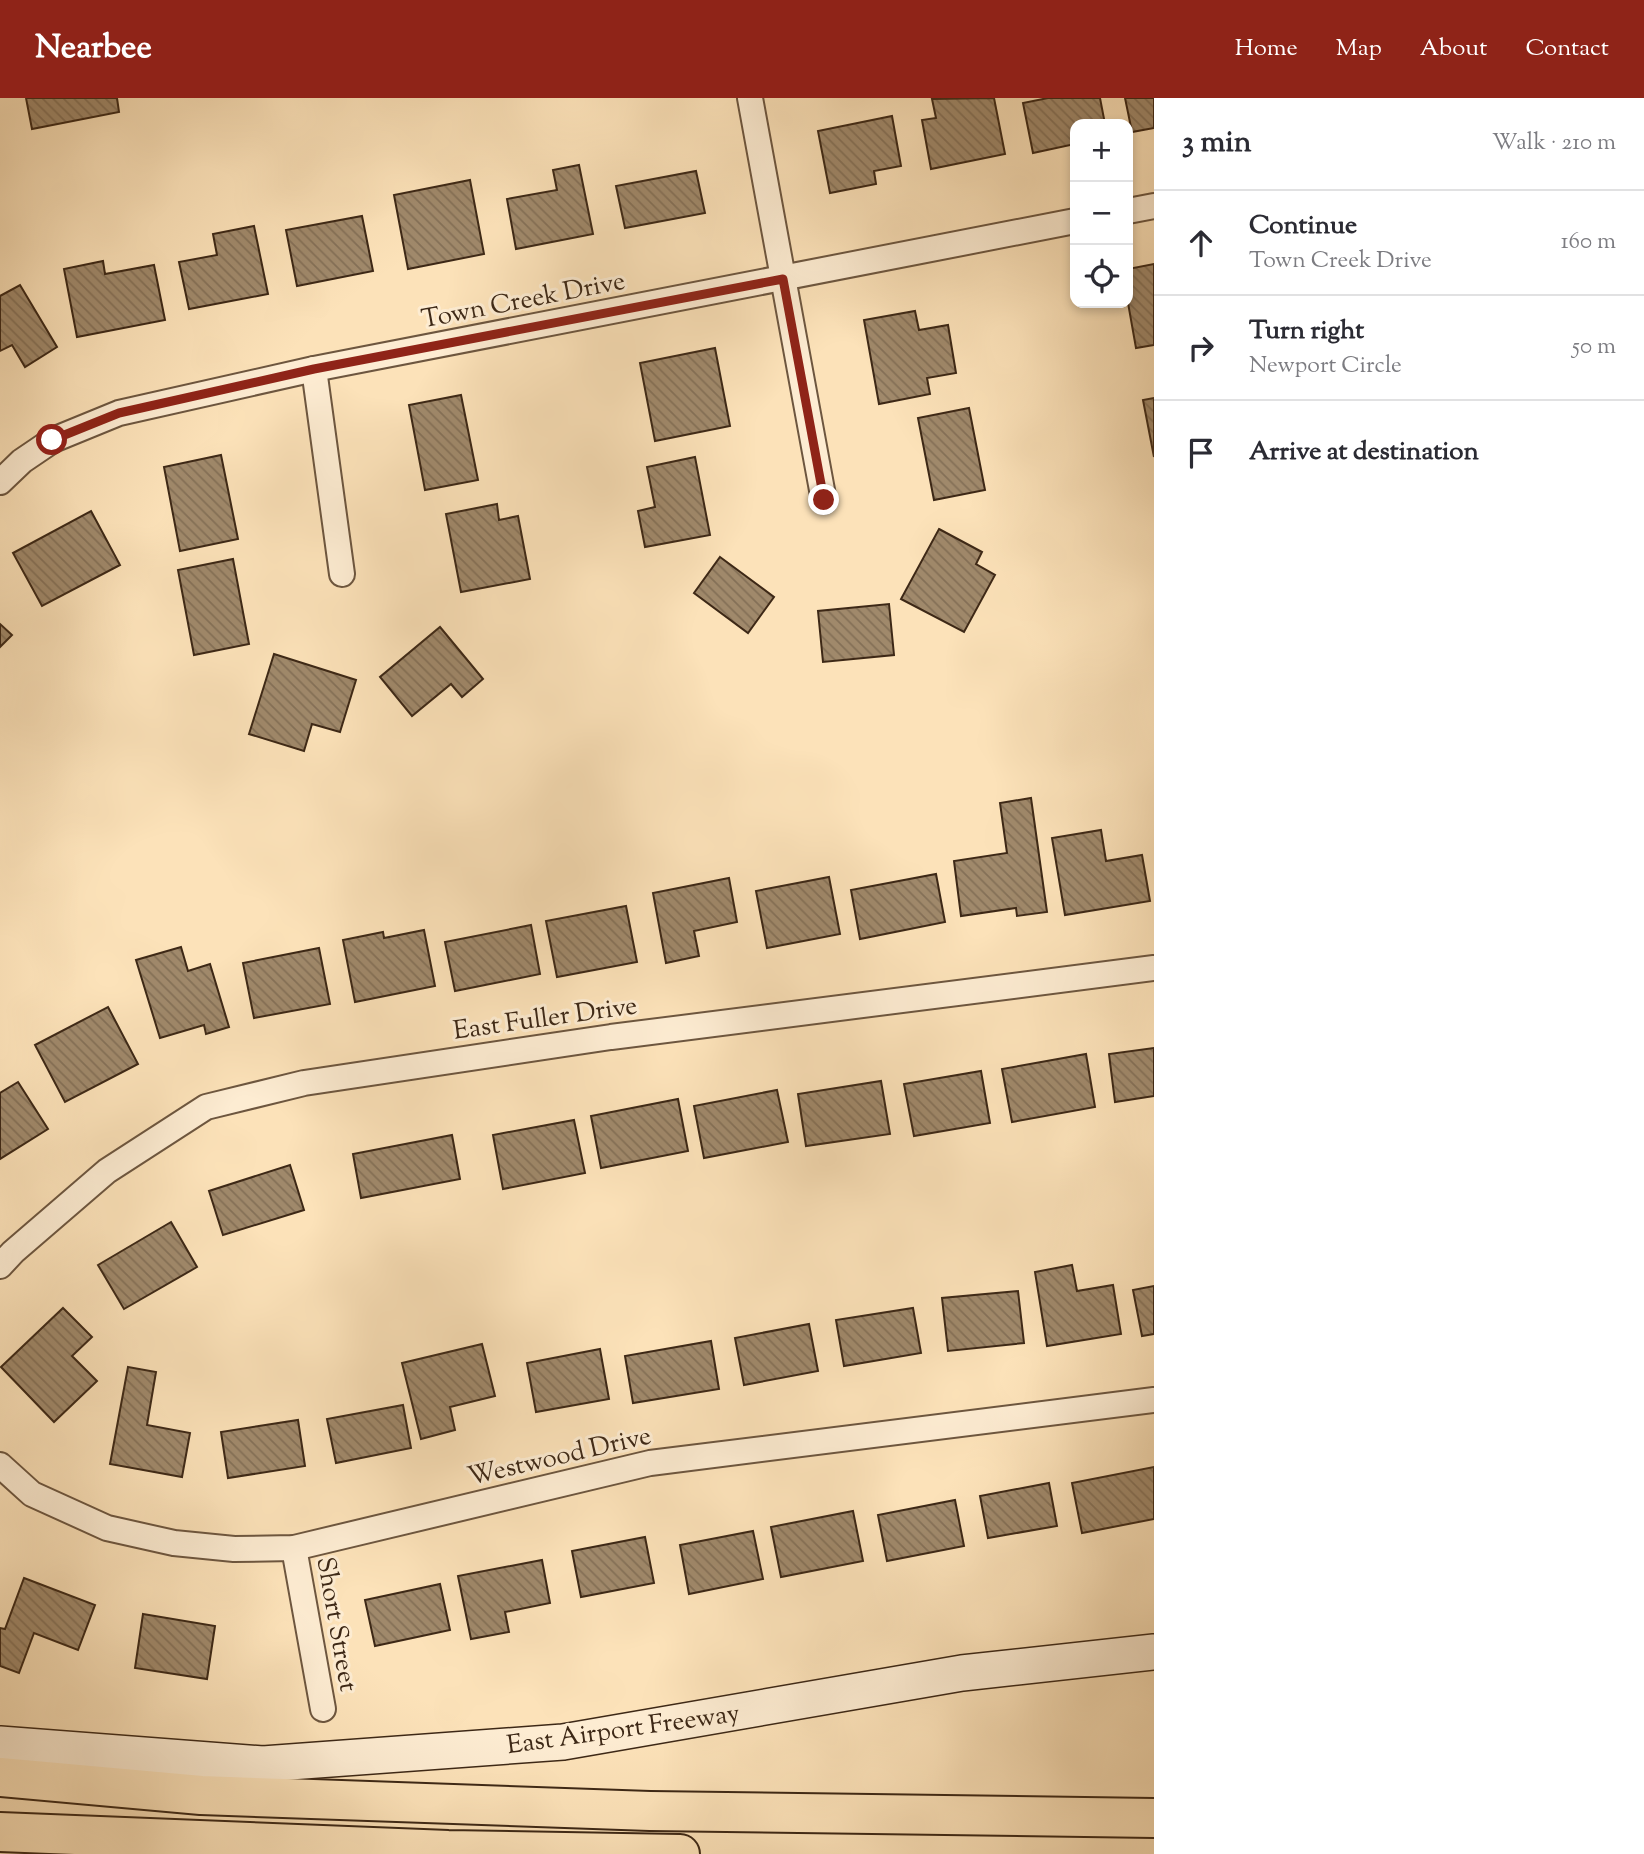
<!DOCTYPE html>
<html lang="en">
<head>
<meta charset="utf-8">
<style>
	:root { --surface:#fff; --page:#f7f7f7; --text:#2b2b33; --muted:#7c7c81; --line:#e1e1e2; --accent:#8f2418 }
	body { margin:0; font-family:"Sorts Mill Goudy",serif; background:var(--page); color:var(--text) }
	.controls { position:absolute; right:21px; top:21px; display:grid; overflow:hidden; border-radius:14px; box-shadow:0 4px 10px #0003 }
	.controls button { width:63px; height:63px; display:grid; place-items:center; padding:0; border:0; border-bottom:2px solid var(--line); background:var(--surface); color:var(--text); font:35px sans-serif }
	.stop { position:absolute; width:21px; height:21px; margin:-16px; border:5px solid #8f2418; border-radius:50%; background:#fff }
	.stop.end { background:#8f2418; border-color:#fff; box-shadow:0 2px 7px #0008 }
	.list { margin:0; padding:0; list-style:none }
	h2 { display:flex; justify-content:space-between; align-items:center; height:91px; margin:0; padding:0 28px; font-size:30px }
	h2 small { font-size:23px; font-weight:400; color:var(--muted) }
	.list li { display:grid; grid-template-columns:46px 1fr auto; gap:21px; align-items:center; box-sizing:border-box; height:105px; padding:0 28px; border-top:2px solid var(--line) }
	.list b { display:block; font-size:26px; white-space:nowrap }
	.list p { margin:0; font-size:23px; white-space:nowrap; color:var(--muted) }
	.list em { font-size:23px; font-style:normal; color:var(--muted) }
	.icon { flex:none; width:38px; height:38px; fill:none; stroke:currentColor; stroke-width:2; stroke-linecap:round; stroke-linejoin:round }
	.map { position:relative; flex:none; width:1154px; height:1756px; overflow:hidden }
	header { display:flex; align-items:center; gap:42px; box-sizing:border-box; height:98px; padding:0 35px; background:var(--accent); color:#fff }
	header strong { font-size:33px }
	nav { display:flex; gap:38px; margin-inline-start:auto; font-size:24px }
	main { display:flex }
	aside { flex:1; background:var(--surface) }
	.map>svg:first-child { display:block }
	.building { fill:url(#building-back-hatch); stroke:#3d2816; stroke-width:2 }
	.lines { fill:none; stroke-linecap:round; stroke-linejoin:round }
	.minor-casing { stroke:#6d563f; stroke-width:28 }
	.secondary-casing { stroke:#3d2816; stroke-width:38 }
	.motorway-casing { stroke:#3d2816; stroke-width:42 }
	.minor { stroke:#fdecd2; stroke-width:24 }
	.secondary { stroke:#fdecd2; stroke-width:35 }
	.motorway { stroke:#fce2b9; stroke-width:38 }
	.route { stroke:#8f2418; stroke-width:9 }
	.labels { text-anchor:middle; stroke-width:6; stroke-linejoin:round; paint-order:stroke }
	.street-label { font-size:26px; fill:#3d2816; stroke:#fdecd2 }
</style>
</head>
<body>
<header>
<strong>Nearbee</strong>
<nav><a>Home</a><a>Map</a><a>About</a><a>Contact</a></nav>
</header>
<main>
<div class="map">
<svg width="1154" height="1756" viewBox="0 0 1154 1756">
	<defs>
		<pattern id="building-back-hatch" width="6" height="6" patternUnits="userSpaceOnUse" patternTransform="scale(1.75)"><rect width="6" height="6" fill="#a0896b"/><path d="M-1 5l2 2M0 0l6 6M5-1l2 2" fill="none" stroke="#847057"/></pattern>
	</defs>
	<rect width="100%" height="100%" fill="#fce2b9"/>
	<filter id="stains"><feTurbulence type="fractalNoise" baseFrequency=".00286" numOctaves="4"/><feColorMatrix values="0 0 0 0 .2 0 0 0 0 .09 0 0 0 0 .02 0 0 0 .5 -.17"/></filter>
	<radialGradient id="worn" r=".72"><stop offset=".6" stop-color="#630" stop-opacity="0"/><stop offset="1" stop-color="#630" stop-opacity=".3"/></radialGradient>
	<!-- building -->
	<g class="building">
		<path d="M26,0H117L119,14L32,31Z"/>
		<path d="M994,0L1005,56L931,71L922,22L936,20L932,1Z"/>
		<path d="M1048,0H1100L1105,26H1075V46L1033,55L1023,5Z"/>
		<path d="M1125,0H1154V30L1132,34Z"/>
		<path d="M892,18L901,68L874,73L876,86L830,95L818,33Z"/>
		<path d="M579,67L593,136L516,151L507,101L557,92L553,72Z"/>
		<path d="M696,73L705,115L625,130L616,88Z"/>
		<path d="M470,82L484,156L408,171L394,97Z"/>
		<path d="M362,118L373,173L297,188L286,132Z"/>
		<path d="M254,128L268,196L189,211L179,164L217,157L213,136Z"/>
		<path d="M103,163L105,176L154,167L165,222L77,239L64,171Z"/>
		<path d="M1154,166V247L1136,250L1128,205V171Z"/>
		<path d="M20,187L57,249L25,269L12,247L0,253V198Z"/>
		<path d="M915,213L919,232L948,227L956,275L927,280L930,296L879,306L864,222Z"/>
		<path d="M715,250L730,328L655,343L640,265Z"/>
		<path d="M461,297L478,382L425,392L409,307Z"/>
		<path d="M1154,300V359L1143,302Z"/>
		<path d="M969,310L985,392L934,402L918,320Z"/>
		<path d="M221,357L238,441L180,453L164,369Z"/>
		<path d="M695,359L710,437L645,449L638,413L655,409L647,369Z"/>
		<path d="M497,406L499,422L518,418L530,481L461,494L446,416Z"/>
		<path d="M91,413L120,467L42,508L13,455Z"/>
		<path d="M939,431L982,454L976,466L995,477L964,534L901,501Z"/>
		<path d="M720,459L774,499L748,535L694,495Z"/>
		<path d="M233,461L249,546L194,557L178,472Z"/>
		<path d="M889,506L894,557L823,564L818,513Z"/>
		<path d="M0,526L12,537L0,549Z"/>
		<path d="M440,529L483,581L462,599L451,586L412,618L380,579Z"/>
		<path d="M274,556L356,582L340,634L312,626L304,653L249,636Z"/>
		<path d="M1031,700L1047,814L1017,818L1016,810L961,818L954,763L1007,755L1000,705Z"/>
		<path d="M1101,732L1106,763L1142,757L1150,803L1065,817L1052,740Z"/>
		<path d="M936,776L945,824L860,841L851,792Z"/>
		<path d="M829,779L840,836L767,850L756,793Z"/>
		<path d="M729,780L737,824L694,833L699,858L666,865L653,795Z"/>
		<path d="M626,808L637,864L557,879L546,823Z"/>
		<path d="M531,827L540,876L455,893L445,844Z"/>
		<path d="M424,832L435,888L355,904L343,842L383,834L384,840Z"/>
		<path d="M181,849L188,873L210,866L229,929L206,936L204,927L160,940L136,862Z"/>
		<path d="M319,850L330,906L254,920L243,865Z"/>
		<path d="M108,909L138,966L65,1004L35,947Z"/>
		<path d="M1154,950V998L1115,1004L1109,956Z"/>
		<path d="M1086,956L1095,1009L1012,1024L1002,971Z"/>
		<path d="M981,973L990,1025L914,1038L904,986Z"/>
		<path d="M881,983L890,1036L806,1048L798,996Z"/>
		<path d="M18,984L48,1031L0,1061V995Z"/>
		<path d="M777,992L788,1044L704,1060L694,1008Z"/>
		<path d="M678,1001L688,1053L601,1070L591,1018Z"/>
		<path d="M574,1022L585,1075L503,1091L493,1037Z"/>
		<path d="M452,1037L460,1081L361,1100L353,1056Z"/>
		<path d="M290,1067L304,1112L223,1137L209,1093Z"/>
		<path d="M171,1124L197,1169L124,1211L98,1167Z"/>
		<path d="M1072,1167L1077,1193L1113,1187L1121,1236L1047,1248L1035,1174Z"/>
		<path d="M1154,1188V1236L1142,1238L1133,1192Z"/>
		<path d="M1018,1193L1024,1245L948,1253L942,1200Z"/>
		<path d="M63,1210L92,1239L72,1258L97,1283L54,1324L1,1269Z"/>
		<path d="M913,1210L921,1255L844,1268L836,1222Z"/>
		<path d="M809,1226L818,1273L744,1287L735,1240Z"/>
		<path d="M711,1243L719,1291L633,1305L625,1258Z"/>
		<path d="M482,1246L495,1298L450,1309L455,1332L421,1341L402,1265Z"/>
		<path d="M600,1251L609,1301L536,1314L527,1265Z"/>
		<path d="M128,1269L156,1274L147,1327L190,1335L182,1379L110,1366Z"/>
		<path d="M403,1307L411,1350L336,1365L327,1321Z"/>
		<path d="M298,1322L305,1368L228,1380L221,1334Z"/>
		<path d="M1154,1369V1421L1082,1435L1072,1385Z"/>
		<path d="M1049,1385L1057,1428L988,1440L980,1398Z"/>
		<path d="M955,1402L964,1448L887,1463L878,1417Z"/>
		<path d="M853,1413L863,1463L781,1479L771,1429Z"/>
		<path d="M753,1433L763,1481L689,1496L680,1447Z"/>
		<path d="M645,1439L654,1485L581,1499L572,1453Z"/>
		<path d="M542,1462L550,1505L505,1514L509,1534L471,1541L458,1478Z"/>
		<path d="M24,1480L95,1507L78,1552L34,1535L19,1575L0,1568V1530L5,1531Z"/>
		<path d="M440,1486L450,1532L375,1548L365,1502Z"/>
		<path d="M143,1516L215,1528L207,1581L135,1570Z"/>
	</g>
	<g class="lines">
		<!-- minor casing -->
		<g class="minor-casing">
			<g id="minor">
				<path d="M750,0L824,403"/>
				<path d="M1128,113L1154,108"/>
				<path d="M314,271L342,476"/>
				<path d="M0,384L22,363L53,342L119,315L314,271L1075,123"/>
				<path d="M0,1168L13,1154L107,1073L206,1009L304,985L611,939L1154,870"/>
				<path d="M0,1367L32,1396L107,1430L174,1445L234,1451L294,1450L650,1365L1154,1302"/>
				<path d="M294,1450L323,1611"/>
			</g>
		</g>
		<!-- secondary casing -->
		<g class="secondary-casing">
			<path id="secondary" d="M0,1646L263,1666L563,1644L962,1575L1154,1554"/>
		</g>
		<!-- motorway casing -->
		<g class="motorway-casing">
			<g id="motorway">
				<path d="M0,1679L201,1697L650,1713L1154,1720"/>
				<path d="M0,1734L448,1752L680,1756"/>
			</g>
		</g>
		<!-- minor -->
		<use href="#minor" class="minor"/>
		<!-- secondary -->
		<use href="#secondary" class="secondary"/>
		<!-- motorway -->
		<use href="#motorway" class="motorway"/>
	</g>
	<g class="lines">
		<!-- route -->
		<path class="route" d="M52,342L119,315L314,271L783,181L824,402"/>
	</g>
	<g class="labels">
		<!-- street labels -->
		<g class="street-label">
			<text transform="translate(523 201) rotate(-11)" y="9">Town Creek Drive</text>
			<text transform="translate(545 919) rotate(-8)" y="9">East Fuller Drive</text>
			<text transform="translate(559 1357) rotate(-13)" y="9">Westwood Drive</text>
			<text transform="translate(338 1526) rotate(80)" y="9">Short Street</text>
			<text transform="translate(623 1630) rotate(-8)" y="9">East Airport Freeway</text>
		</g>
	</g>
	<rect width="100%" height="100%" filter="url(#stains)"/>
	<rect width="100%" height="100%" fill="url(#worn)"/>
</svg>
<div class="controls">
<button>+</button>
<button>−</button>
<button><svg class="icon" aria-label="locate" viewBox="0 0 24 24"><circle cx="12" cy="12" r="6"/><path d="M12 2v4M12 18v4M2 12h4M18 12h4"/></svg></button>
</div>
<div class="stop" style="left:52px;top:342px"></div>
<div class="stop end" style="left:824px;top:402px"></div>
</div>
<aside>
<h2>3 min<small>Walk · 210 m</small></h2>
<ul class="list">
<li><svg class="icon" aria-label="ahead" viewBox="0 0 24 24"><path d="M12 20V5M6 11l6-6 6 6"/></svg><div><b>Continue</b><p>Town Creek Drive</p></div><em>160 m</em></li>
<li><svg class="icon" aria-label="right" viewBox="0 0 24 24"><path d="M7 20v-9h11M14 6l5 5-5 5"/></svg><div><b>Turn right</b><p>Newport Circle</p></div><em>50 m</em></li>
<li><svg class="icon" aria-label="arrive" viewBox="0 0 24 24"><path d="M6 21V4h12l-3 4 3 4H6"/></svg><div><b>Arrive at destination</b></div></li>
</ul>
</aside>
</main>
</body>
</html>
